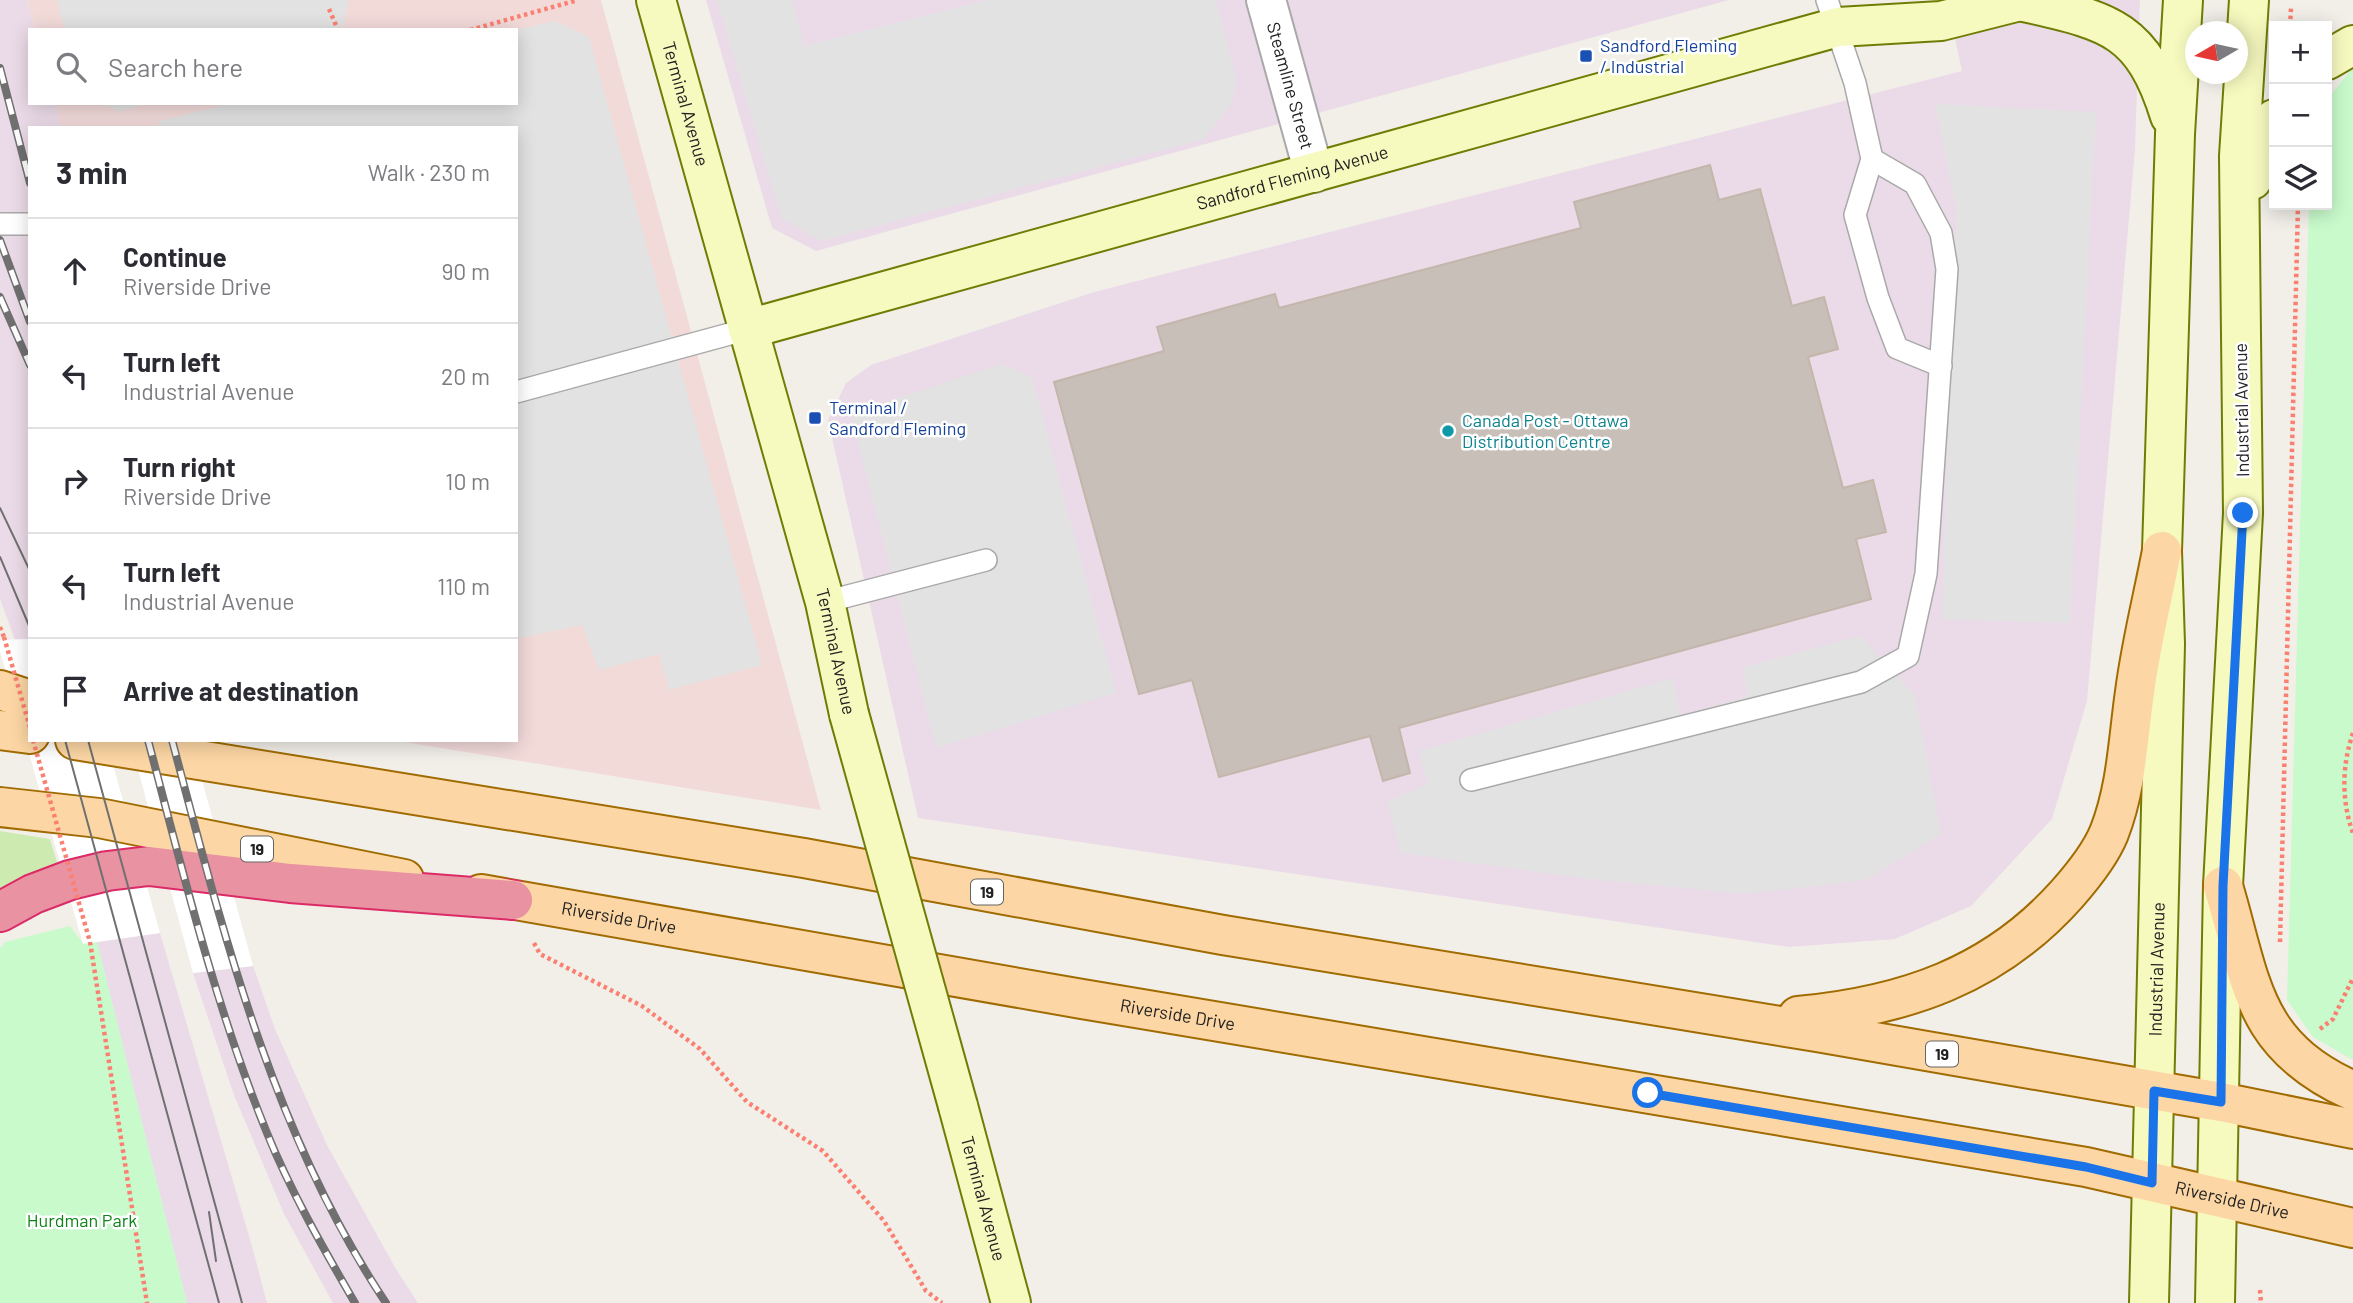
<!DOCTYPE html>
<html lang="en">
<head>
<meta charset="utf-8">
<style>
	:root { --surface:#fff; --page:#f2f2f3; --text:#2b2b33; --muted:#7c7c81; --line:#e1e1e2 }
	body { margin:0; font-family:Barlow,sans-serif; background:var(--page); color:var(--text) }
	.controls { position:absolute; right:21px; top:21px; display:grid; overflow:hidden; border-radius:0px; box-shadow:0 4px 18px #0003 }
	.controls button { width:63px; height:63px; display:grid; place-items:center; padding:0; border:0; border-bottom:2px solid var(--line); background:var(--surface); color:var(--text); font:35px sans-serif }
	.compass { position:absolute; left:2185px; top:21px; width:63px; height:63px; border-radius:50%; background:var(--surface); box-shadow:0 4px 18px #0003; rotate:261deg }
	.stop { position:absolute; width:21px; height:21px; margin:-16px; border:5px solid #1a73e8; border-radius:50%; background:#fff }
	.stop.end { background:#1a73e8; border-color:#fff; box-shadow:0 2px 7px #0008 }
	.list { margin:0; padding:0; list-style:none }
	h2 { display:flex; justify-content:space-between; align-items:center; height:91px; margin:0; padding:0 28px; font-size:30px }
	h2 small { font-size:23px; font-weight:400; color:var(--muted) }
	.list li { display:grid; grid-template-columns:46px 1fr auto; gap:21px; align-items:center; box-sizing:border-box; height:105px; padding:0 28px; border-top:2px solid var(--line) }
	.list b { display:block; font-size:26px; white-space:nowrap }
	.list p { margin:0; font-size:23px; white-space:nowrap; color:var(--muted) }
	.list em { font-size:23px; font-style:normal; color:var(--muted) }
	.icon { flex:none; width:38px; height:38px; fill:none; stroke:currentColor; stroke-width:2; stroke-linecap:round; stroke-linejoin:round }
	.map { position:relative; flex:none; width:2353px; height:1303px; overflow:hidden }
	.search { position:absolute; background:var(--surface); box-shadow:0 4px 18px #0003; left:28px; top:28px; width:490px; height:77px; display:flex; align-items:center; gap:18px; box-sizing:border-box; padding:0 24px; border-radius:0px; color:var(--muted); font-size:26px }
	.panel { position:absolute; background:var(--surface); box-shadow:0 4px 18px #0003; left:28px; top:126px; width:490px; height:616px; border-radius:0px }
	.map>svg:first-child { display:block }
	.commercial { fill:#f2dad9 }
	.industrial { fill:#ebdbe8 }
	.grass { fill:#cdebb0 }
	.park { fill:#c8facc }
	.parking { fill:#e2e2e2 }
	.pier { fill:#fff }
	.building { fill:#c7bfb8; stroke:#c4b6ab; stroke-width:2 }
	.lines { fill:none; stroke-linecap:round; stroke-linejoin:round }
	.lane-casing { stroke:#a9a9a9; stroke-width:24 }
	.street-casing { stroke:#a9a9a9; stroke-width:42 }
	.secondary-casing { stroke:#707d05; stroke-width:42 }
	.primary-casing { stroke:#a06b00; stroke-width:42 }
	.highway-casing { stroke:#dc2a67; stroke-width:42 }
	.path { stroke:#fa8072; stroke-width:4.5; stroke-dasharray:3.5 3.5; stroke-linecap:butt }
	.lane { stroke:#fff; stroke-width:21 }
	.street { stroke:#fff; stroke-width:38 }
	.secondary { stroke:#f7fabf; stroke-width:38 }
	.primary { stroke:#fcd6a4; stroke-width:38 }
	.highway { stroke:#e892a2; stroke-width:38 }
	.tram { stroke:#707070; stroke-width:2 }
	.rail-casing { stroke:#707070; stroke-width:8 }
	.rail { stroke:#fff; stroke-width:5; stroke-dasharray:16; stroke-linecap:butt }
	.secondary-bridge-casing { stroke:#707d05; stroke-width:42; stroke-linecap:butt }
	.path-bridge { stroke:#fa8072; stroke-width:4.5; stroke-dasharray:3.5 3.5; stroke-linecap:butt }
	.secondary-bridge { stroke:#f7fabf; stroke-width:38 }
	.route { stroke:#1a73e8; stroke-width:9 }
	.transit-dot { fill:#1a4fb4; stroke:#fff; stroke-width:2.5 }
	.culture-dot { fill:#0f9aa8; stroke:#fff; stroke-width:2.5 }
	.labels { text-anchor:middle; stroke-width:5; stroke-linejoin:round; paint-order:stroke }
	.shield { fill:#fff; stroke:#646464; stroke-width:2 }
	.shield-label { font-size:16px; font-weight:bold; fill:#222 }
	.transit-label { font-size:18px; fill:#164399; stroke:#fff; text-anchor:start }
	.street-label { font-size:18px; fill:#222; stroke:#fff }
	.culture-label { font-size:18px; fill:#0d838f; stroke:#fff; text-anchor:start }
	.park-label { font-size:18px; fill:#0c8416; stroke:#fff }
</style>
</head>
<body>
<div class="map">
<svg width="2353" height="1303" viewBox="0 0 2353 1303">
	<rect width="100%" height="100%" fill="#f2efe9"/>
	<!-- commercial -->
	<path class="commercial" d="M27,0H601L821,810L392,740H516V128H62L55,103H516V30H35Z"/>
	<!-- industrial -->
	<g class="industrial">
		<path d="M0,0H27L35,30H30V103H55L62,128H30V639L15,640L0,599Z"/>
		<path d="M706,0H1729L816,251L772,228Z"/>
		<path d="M1947,0H2140L2135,149L2087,701L2052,819L1971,906L1895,939L1789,947L918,818L828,420L846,383L871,365L1094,292L1962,71Z"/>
		<path d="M160,933L252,1246L267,1303H187L97,942Z"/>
		<path d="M253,966L275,1029L327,1145L396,1269L418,1303H333L284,1214L234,1095L193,973Z"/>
	</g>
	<!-- grass -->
	<path class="grass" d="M0,831L50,839L59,869L0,892Z"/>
	<!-- park -->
	<g class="park">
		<path d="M2353,67V1060L2313,1037L2287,1000L2309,205H2327V100Z"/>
		<path d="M70,926L83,943L97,942L187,1303H0V948L5,942Z"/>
	</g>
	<!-- parking -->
	<g class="parking">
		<path d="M57,0H349L342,30H65Z"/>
		<path d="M717,0H792L804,46L988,0H1216L1236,79L1232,103L1204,139L820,241L781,217Z"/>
		<path d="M555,21L589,37L762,665L669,690L659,654L599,670L582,625L516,639V128H157L160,121L232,103H516V30Z"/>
		<path d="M105,103H151L118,112Z"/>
		<path d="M1935,104L2096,112L2070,623L1942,619L1956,209Z"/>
		<path d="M1001,364L1032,377L1116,693L936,748L851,414Z"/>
		<path d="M1860,636L1915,696L1941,834L1866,880L1745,894L1590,879L1401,853L1387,801L1428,784L1419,751L1673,678L1680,715L1747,697L1744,667Z"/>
	</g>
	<!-- pier -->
	<g class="pier">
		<path d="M30,639V740H106L160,933L83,944L0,651V640Z"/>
		<path d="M130,740H191L253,966L193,973Z"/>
	</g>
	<!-- building -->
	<path class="building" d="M1710,165L1719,200L1760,189L1792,306L1824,297L1838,349L1808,357L1843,488L1873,480L1886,532L1856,539L1871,599L1399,728L1410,773L1383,781L1370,736L1219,777L1192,680L1139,694L1054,382L1164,351L1157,327L1275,294L1279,308L1581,228L1574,202Z"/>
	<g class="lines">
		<!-- lane casing -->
		<g class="lane-casing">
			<g id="lane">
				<path d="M1827,0L1855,83L1872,159L1855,215L1878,298L1897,348L1941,366"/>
				<path d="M0,224H30"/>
				<path d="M516,392L748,329"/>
				<path d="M825,602L986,560"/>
				<path d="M1471,780L1861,682L1908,656L1926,574L1947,269L1941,233L1915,184L1872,159"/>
			</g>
		</g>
		<!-- street casing -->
		<g class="street-casing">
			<g id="street">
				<path id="s1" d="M1266,0L1314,173"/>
			</g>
		</g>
		<!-- secondary casing -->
		<g class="secondary-casing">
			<g id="secondary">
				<path id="s2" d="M656,0L825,602L849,714"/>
				<path d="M2020,1C2106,21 2142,25 2170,116"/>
				<path d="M2327,60L2353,45"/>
				<path d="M2252,180L2267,132L2274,119"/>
				<path id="s3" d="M748,329L1838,27L1941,21L2024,0"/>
				<path id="s4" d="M958,1106L1011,1303"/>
				<path id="s5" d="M2149,1303L2165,644L2162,551L2175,134L2183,0"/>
				<path d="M2215,1303L2223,886L2243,513L2239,156L2249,0"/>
			</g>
		</g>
		<!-- primary casing -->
		<g class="primary-casing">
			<g id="primary">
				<path d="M0,690L30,700"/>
				<path d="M0,730L30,734"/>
				<path d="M75,740L804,858L1223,935L1817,1032L2221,1102L2353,1129"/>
				<path d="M0,807L99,818L404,879"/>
				<path d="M2223,886C2252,983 2251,1045 2353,1091"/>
				<path id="s6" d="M481,894L1082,999L2086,1167L2353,1228"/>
				<path d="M1798,1016C1904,1006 1994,976 2067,894C2082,877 2100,855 2109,833C2127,787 2128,741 2135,692C2141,645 2153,598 2162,551"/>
			</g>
		</g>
		<!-- highway casing -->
		<g class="highway-casing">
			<path id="highway" d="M0,912L33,894L70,880L107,871L149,866L290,883L513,900"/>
		</g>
		<!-- path -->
		<g class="path">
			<path d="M329,9L338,30"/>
			<path d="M2290,26L2291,8"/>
			<path d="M470,30L578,0"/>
			<path d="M0,627L4,637"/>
			<path d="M2353,733C2342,765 2341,800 2353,833"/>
			<path d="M90,942L147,1303"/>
			<path d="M2280,942L2298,205"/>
			<path d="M534,943L540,954L642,1006L700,1049L747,1102L823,1151L884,1221L926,1291L942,1303"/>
			<path d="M2320,1029L2333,1019L2353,978"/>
			<path d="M2260,1290L2261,1303"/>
		</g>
		<!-- lane -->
		<use href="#lane" class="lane"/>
		<!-- street -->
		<use href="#street" class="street"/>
		<!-- secondary -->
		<use href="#secondary" class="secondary"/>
		<!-- primary -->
		<use href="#primary" class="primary"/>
		<!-- highway -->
		<use href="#highway" class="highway"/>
		<!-- tram -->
		<g class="tram">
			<path d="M0,508L30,571"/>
			<path d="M0,557L30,628"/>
			<path d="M65,740L219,1303"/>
			<path d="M88,740L242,1303"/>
			<path d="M209,1212L216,1261"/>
		</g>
		<!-- rail casing -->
		<g class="rail-casing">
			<g id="rail">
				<path d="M0,68L30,183"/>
				<path d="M0,240L30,322"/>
				<path d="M0,297L30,365"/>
				<path d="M148,740C183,872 215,1006 267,1133C291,1192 323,1248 355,1303"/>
				<path d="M172,740C224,936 272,1132 386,1303"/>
			</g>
		</g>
		<!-- rail -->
		<use href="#rail" class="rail"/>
		<!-- secondary-bridge casing -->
		<g class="secondary-bridge-casing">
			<path id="secondary-bridge" d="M849,714L958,1106"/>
		</g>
		<!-- path-bridge -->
		<g class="path-bridge">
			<path d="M4,637L30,728"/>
			<path d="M33,740L90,942"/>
		</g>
		<!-- secondary-bridge -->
		<use href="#secondary-bridge" class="secondary-bridge"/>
	</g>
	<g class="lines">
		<!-- route -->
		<path class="route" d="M1648,1093L2086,1167L2152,1183L2154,1091L2221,1102L2223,886L2243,513"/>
	</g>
	<!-- markers -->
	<g class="transit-dot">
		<rect x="1579" y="49" width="14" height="14" rx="3.5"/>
		<rect x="808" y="411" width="14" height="14" rx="3.5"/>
	</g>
	<circle class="culture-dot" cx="1448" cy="431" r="7"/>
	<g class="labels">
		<!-- shield labels -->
		<g class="shield">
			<rect x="241" y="836.5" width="32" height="25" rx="5"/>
			<rect x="971" y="879.5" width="32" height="25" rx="5"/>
			<rect x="1926" y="1041.5" width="32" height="25" rx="5"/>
		</g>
		<g class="shield-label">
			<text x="257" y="855">19</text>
			<text x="987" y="898">19</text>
			<text x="1942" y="1060">19</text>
		</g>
		<!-- transit labels -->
		<g class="transit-label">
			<text x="1600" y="52">Sandford Fleming<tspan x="1600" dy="21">/ Industrial</tspan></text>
			<text x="829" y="414">Terminal /<tspan x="829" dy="21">Sandford Fleming</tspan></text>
		</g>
		<!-- street labels -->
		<g class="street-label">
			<text dy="6" stroke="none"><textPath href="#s1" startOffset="89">Steamline Street</textPath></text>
			<text dy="6" stroke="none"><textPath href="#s2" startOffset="108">Terminal Avenue</textPath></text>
			<text dy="6" stroke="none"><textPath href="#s3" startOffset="565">Sandford Fleming Avenue</textPath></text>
			<text transform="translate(2242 410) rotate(-91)" y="6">Industrial Avenue</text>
			<text dy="6" stroke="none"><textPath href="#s2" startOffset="676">Terminal Avenue</textPath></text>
			<text dy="6" stroke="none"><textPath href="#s6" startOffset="140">Riverside Drive</textPath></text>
			<text dy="6" stroke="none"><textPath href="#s5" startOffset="334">Industrial Avenue</textPath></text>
			<text dy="6" stroke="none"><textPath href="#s6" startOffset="707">Riverside Drive</textPath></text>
			<text dy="6" stroke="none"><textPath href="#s4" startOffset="96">Terminal Avenue</textPath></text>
			<text dy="6" stroke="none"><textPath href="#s6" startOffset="1778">Riverside Drive</textPath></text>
		</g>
		<!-- culture labels -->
		<g class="culture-label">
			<text x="1462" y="427">Canada Post - Ottawa<tspan x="1462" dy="21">Distribution Centre</tspan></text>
		</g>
		<!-- park labels -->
		<g class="park-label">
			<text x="82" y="1227">Hurdman Park</text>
		</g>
	</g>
</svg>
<div class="controls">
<button>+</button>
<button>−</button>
<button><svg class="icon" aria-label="layers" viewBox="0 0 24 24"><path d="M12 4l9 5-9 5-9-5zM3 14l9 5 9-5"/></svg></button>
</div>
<svg class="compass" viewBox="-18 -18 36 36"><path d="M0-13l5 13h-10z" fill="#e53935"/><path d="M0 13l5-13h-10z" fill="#7c7c81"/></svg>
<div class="stop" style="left:1648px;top:1093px"></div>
<div class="stop end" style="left:2243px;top:513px"></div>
<div class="search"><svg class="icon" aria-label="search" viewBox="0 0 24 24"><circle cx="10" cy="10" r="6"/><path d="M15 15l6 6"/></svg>Search here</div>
<section class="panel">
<h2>3 min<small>Walk · 230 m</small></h2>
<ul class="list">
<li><svg class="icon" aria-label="ahead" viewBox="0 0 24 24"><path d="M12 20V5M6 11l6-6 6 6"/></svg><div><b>Continue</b><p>Riverside Drive</p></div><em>90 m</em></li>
<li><svg class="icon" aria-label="left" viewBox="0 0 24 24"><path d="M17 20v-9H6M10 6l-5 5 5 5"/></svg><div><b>Turn left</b><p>Industrial Avenue</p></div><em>20 m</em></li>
<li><svg class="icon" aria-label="right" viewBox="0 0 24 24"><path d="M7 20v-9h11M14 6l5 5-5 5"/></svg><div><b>Turn right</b><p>Riverside Drive</p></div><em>10 m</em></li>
<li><svg class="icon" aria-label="left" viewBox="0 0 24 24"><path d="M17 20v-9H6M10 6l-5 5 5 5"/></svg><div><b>Turn left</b><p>Industrial Avenue</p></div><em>110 m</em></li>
<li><svg class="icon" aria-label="arrive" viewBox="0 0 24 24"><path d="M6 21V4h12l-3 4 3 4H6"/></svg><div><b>Arrive at destination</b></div></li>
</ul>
</section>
</div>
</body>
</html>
